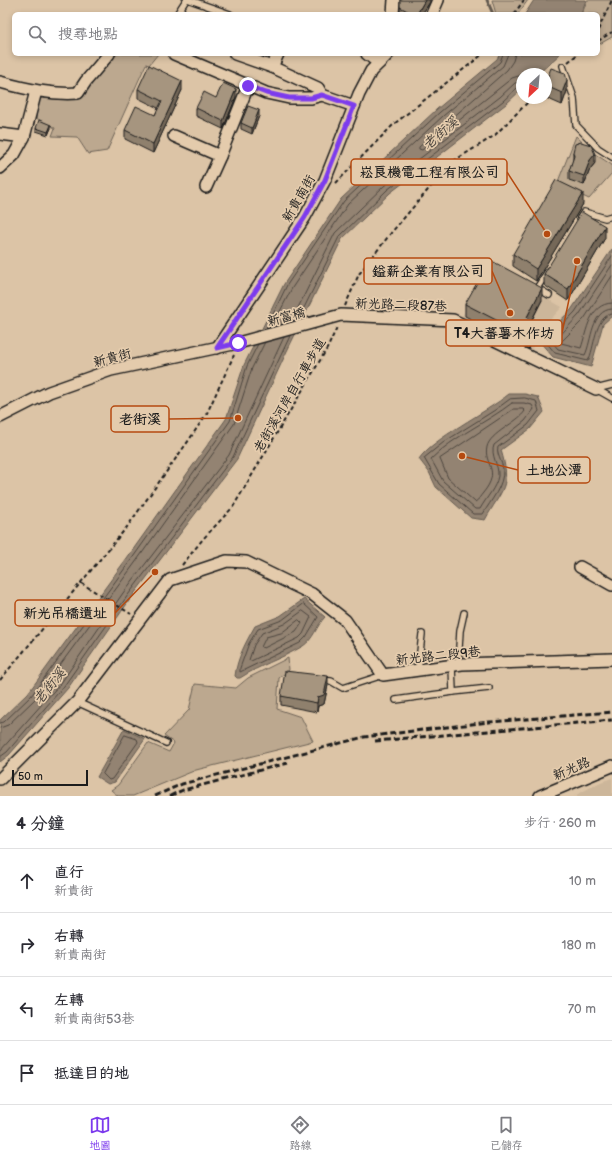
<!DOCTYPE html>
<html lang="zh-TW">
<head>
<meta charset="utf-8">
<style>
	:root { --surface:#fff; --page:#f7f7f7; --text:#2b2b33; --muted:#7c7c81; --line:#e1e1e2; --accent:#7c3aed }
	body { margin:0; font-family:"Balsamiq Sans","LXGW WenKai TC",sans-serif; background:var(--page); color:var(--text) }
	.compass { position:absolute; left:516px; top:68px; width:36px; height:36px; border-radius:50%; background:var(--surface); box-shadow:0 2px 6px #0003; rotate:206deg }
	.scale { position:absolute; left:12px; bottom:10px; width:76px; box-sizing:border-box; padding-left:4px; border:2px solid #1c1c1c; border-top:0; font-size:11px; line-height:14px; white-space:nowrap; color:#1c1c1c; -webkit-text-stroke:3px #e4cbac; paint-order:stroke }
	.stop { position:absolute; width:12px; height:12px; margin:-9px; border:3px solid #7c3aed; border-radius:50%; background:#fff }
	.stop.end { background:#7c3aed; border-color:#fff; box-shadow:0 1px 4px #0008 }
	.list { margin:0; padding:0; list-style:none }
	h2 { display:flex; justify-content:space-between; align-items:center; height:52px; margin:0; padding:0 16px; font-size:17px }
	h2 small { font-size:13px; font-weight:400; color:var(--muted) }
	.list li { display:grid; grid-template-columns:26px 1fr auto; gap:12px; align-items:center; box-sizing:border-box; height:64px; padding:0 16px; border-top:1px solid var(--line) }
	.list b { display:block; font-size:15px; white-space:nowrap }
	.list p { margin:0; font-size:13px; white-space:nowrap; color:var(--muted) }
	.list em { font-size:13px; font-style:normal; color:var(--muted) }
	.icon { flex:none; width:22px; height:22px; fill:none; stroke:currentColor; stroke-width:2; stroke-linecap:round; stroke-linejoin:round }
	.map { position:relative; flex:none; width:612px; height:796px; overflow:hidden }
	.search { position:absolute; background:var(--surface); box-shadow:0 2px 6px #0003; left:12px; right:12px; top:12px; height:44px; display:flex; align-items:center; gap:10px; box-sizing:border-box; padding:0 14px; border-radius:6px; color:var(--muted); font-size:15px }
	.sheet { height:308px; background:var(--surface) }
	nav { display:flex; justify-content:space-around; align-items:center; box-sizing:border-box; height:56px; border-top:1px solid var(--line); background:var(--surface); font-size:11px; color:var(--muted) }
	nav a { display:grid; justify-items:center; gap:2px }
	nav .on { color:var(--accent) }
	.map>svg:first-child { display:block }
	.built { fill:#ccb69a }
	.green { fill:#bca88f; stroke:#6c6256 }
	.water { fill:#938372; stroke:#635a50 }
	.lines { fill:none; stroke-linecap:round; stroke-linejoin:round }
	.shore { stroke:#4c453e; stroke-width:1 }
	.stream { stroke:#635a50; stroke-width:3 }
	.lane-casing { stroke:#1c1c1c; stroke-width:8 }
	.street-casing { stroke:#1c1c1c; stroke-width:14 }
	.path { stroke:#1c1c1c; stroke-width:2; stroke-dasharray:4 3; stroke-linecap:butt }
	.lane { stroke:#e4cbac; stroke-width:5.5 }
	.street { stroke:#e4cbac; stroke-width:11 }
	.rail { stroke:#1c1c1c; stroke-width:3; stroke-dasharray:6 3; stroke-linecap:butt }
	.wall { fill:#8f806d; stroke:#1c1c1c }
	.shaded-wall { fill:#746859; stroke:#1c1c1c }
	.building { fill:#a6957f; stroke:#1c1c1c }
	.route { stroke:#7c3aed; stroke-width:5 }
	.labels { text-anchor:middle; stroke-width:3.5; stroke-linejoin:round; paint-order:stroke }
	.street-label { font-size:13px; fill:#1c1c1c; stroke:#e4cbac }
	.water-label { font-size:14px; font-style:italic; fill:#46403a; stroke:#e4cbac }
	.leader { fill:none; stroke:#b54a10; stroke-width:1.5 }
	.callout-dot { fill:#b54a10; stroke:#e4cbac; stroke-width:1.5 }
	.callout { fill:#e4cbac; stroke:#b54a10; stroke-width:1.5 }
	.callout-label { font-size:14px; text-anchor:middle; font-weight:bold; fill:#1c1c1c }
</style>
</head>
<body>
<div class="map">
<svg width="612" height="796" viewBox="0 0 612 796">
	<rect width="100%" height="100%" fill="#dcc4a6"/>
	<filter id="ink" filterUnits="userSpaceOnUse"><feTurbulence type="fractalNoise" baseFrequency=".025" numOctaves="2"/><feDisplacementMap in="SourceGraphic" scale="8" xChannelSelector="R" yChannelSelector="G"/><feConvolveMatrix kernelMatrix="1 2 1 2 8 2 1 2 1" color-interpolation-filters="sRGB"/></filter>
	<g filter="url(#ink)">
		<!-- built -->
		<g class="built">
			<path d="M489,266L562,307L541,330L530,353L461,318Z"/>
			<path d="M612,778V796H574L601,782Z"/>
		</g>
		<!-- green -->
		<g class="green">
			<path d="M492,0H528L518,14H496Z"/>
			<path d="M587,0H612V37L598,45V14H582Z"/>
			<path d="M118,54H158L149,65L146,64L107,151L88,154L77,137L52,136L55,128L36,118L38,98L79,99L110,59Z"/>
			<path d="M576,136L595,154L612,165V173L589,199L557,184Z"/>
			<path d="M288,658L289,670L279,678L277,709L301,717L313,741L196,770L133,796H118L111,790L118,785L148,743L169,752L174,743L164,736L189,710L195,684L236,688L248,678Z"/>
		</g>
		<!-- water -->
		<g class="water">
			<path d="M534,0H586L581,14H525Z"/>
			<path d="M500,54H560L538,74H522V89L506,104L390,193L342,239L287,351L237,459L131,598L68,688L9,755L0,762V720L28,693L127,558L226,419L244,365L284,284L341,199L437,109L497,59Z"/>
			<path d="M612,249V316L603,324L591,367L553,357L539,341L571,310Z"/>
			<path d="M509,394H525L538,397L544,412L530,429L501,450C512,487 502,489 485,520L471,518L436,487L429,472L419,459C432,439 487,412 509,394Z"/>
			<path d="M304,599L325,617C317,625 313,640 303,646C283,658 260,665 240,678H237L235,676C237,658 246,642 255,626L280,616Z"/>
			<path d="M124,729L145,739L115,782L108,784L97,777Z"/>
		</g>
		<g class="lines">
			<!-- shore -->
			<g class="shore">
				<path d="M515,54L513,61L507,70L419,147V149L422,150L512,78L522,75"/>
				<path d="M612,256L575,312L546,342L555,353L588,361C595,349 594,316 612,314"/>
				<path d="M612,265L579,315L553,343L558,349L585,355C592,341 591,310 612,309"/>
				<path d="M612,276L584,319L562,341L561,343L581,348C587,331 589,304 612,303"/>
				<path d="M298,320L339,237L387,190L503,101L518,87L522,86"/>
				<path d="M291,322L335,233L384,186L500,97L515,83L522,81"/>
				<path d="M272,327L292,288L348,204L443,116L503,66L508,54"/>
				<path d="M266,329L287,285L344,201L440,112L500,62L503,54"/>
				<path d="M525,398L536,401L539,411L528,425L498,447C496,454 502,461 503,469C504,486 491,500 483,514H473L439,484L424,458L444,442L495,410L510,399Z"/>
				<path d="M512,403H524L532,405L534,409L525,421L494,445C490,455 499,465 498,476C496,488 486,498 480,509H475L443,481L431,459C454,436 486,423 512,403Z"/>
				<path d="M514,409H523L525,411C517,423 490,433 487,447C483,464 502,470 483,493C480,496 479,500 475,502L448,478L440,459Z"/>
				<path d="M304,604L318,617L306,637L300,643L240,672V668L249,643L258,629L282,620Z"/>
				<path d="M303,611L311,617L303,634L299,638L251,661L249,660L254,645L262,633L284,624Z"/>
				<path d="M299,620L302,623L296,632L264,648L261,647L266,637L281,633Z"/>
				<path d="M0,723L4,722L31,696L131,560L230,421L247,366L258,344"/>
				<path d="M0,728L8,725L35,699L135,563L234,424L252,368L265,342"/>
				<path d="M125,735L137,739L138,742L112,779L109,780L103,774Z"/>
				<path d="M0,751L61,683L123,593L229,455L284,337"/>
				<path d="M0,757L7,752L64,686L128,595L233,457L290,336"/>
			</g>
			<!-- stream -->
			<path class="stream" d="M487,0L493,14"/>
			<!-- lane casing -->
			<g class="lane-casing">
				<g id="lane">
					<path d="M190,0L230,14"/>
					<path d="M177,14L186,0"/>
					<path d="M563,66L574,98L576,125L598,148L612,157"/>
					<path d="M580,218L584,212L605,218L612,216"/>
					<path d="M537,288L548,271"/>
					<path d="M537,288L549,295"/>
					<path d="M596,389L612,398"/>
					<path d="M596,389L612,385"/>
					<path d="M458,665L460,631L464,613"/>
					<path d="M418,670L422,634"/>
					<path d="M321,680L331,681L343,688L383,675"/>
					<path d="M453,692L489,688"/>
					<path d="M396,700L453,692L452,666"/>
					<path d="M77,702L166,743"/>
				</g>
			</g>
			<!-- street casing -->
			<g class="street-casing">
				<g id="street">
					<path d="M393,14L394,0"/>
					<path d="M432,14L438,0"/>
					<path d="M174,54L266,93L289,98H311L322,95L354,106"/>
					<path d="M235,54L272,67L318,88L322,95"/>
					<path d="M367,54L379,63"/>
					<path d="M272,67L278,54"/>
					<path d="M0,82C26,89 51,95 78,93L86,81L109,54"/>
					<path d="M0,134L24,137"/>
					<path d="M174,136L220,156L248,86"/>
					<path d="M0,168L14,155L24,137L36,91"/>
					<path d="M206,187L220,156"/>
					<path d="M217,348L305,217L325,180L359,94L371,71L388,54"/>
					<path d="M0,417L49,392L111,370L238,343L341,315L453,320L596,389"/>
					<path d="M580,567L612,585"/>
					<path d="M0,779L77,702L170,580L227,561L246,562L312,594L345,620L383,675L462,664L612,659"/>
					<path d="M540,796L612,766"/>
				</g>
			</g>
			<!-- path -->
			<g class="path">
				<path d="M514,14L524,0"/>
				<path d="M598,30L612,0"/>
				<path d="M598,41L612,32"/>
				<path d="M568,62L578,54"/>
				<path d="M336,183L394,124L483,54"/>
				<path d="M345,306L359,274L391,233L452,162L494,136L532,98"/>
				<path d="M182,565L203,539L233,507L328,347L337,327"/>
				<path d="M81,583L131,614"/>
				<path d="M0,680L127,527L189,440L207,413L234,355"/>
			</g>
			<!-- lane -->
			<use href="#lane" class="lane"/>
			<!-- street -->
			<use href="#street" class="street"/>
			<!-- rail -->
			<g class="rail">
				<path d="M375,741L612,720"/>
				<path d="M155,796L182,784L364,737L489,722L612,712"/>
				<path d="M170,796L183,790L288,763"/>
			</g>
		</g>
		<!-- wall -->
		<g class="wall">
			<path d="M430,0V2L422,14H400V7Z"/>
			<path d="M546,81L567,91L562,105L546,98Z"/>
			<path d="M138,89L182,90L153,153L125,139V130L155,115L158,108L138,98Z"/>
			<path d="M236,97L223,129L196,116V108L216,98Z"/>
			<path d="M259,116L252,134L241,129V123Z"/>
			<path d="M36,128H51L48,135L36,131Z"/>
			<path d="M573,152L595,163L590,169L584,185L569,180V171L573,161Z"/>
			<path d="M583,204L536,281L513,266V254Z"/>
			<path d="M605,238L568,301L544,285V274Z"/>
			<path d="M542,300L532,320L534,334L529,349L465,316V304Z"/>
			<path d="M328,685L324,704L318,706L317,712L281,705V696Z"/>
		</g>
		<!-- shaded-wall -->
		<g class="shaded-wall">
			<path d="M425,0H430V2L422,14H417Z"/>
			<path d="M567,80V91L562,105V93Z"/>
			<path d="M182,81V90L153,153V144Z"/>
			<path d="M236,89V97L223,129V121Z"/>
			<path d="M259,110V116L252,134V128Z"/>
			<path d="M51,125V128L48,135V132Z"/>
			<path d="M595,154V163L590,169L584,185V176L590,160Z"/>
			<path d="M583,193V204L536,281V269Z"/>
			<path d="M605,226V238L568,301V289Z"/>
			<path d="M542,288V300L527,329V317Z"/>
			<path d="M534,322V334L529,349V337Z"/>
			<path d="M328,676V685L324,704L318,706L317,712V703L318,697Z"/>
		</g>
		<!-- building -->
		<g class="building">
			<path d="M400,0H425L417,14H413L400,7Z"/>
			<path d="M149,65L182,81L153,144L125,130L136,106L155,115L162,101L138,89Z"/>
			<path d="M551,68L565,73L567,80L562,93L546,86V81Z"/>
			<path d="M223,83L236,89L223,121L196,108L204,92L216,98Z"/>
			<path d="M248,106L259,110L252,128L241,123Z"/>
			<path d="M39,120L51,125L48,132L36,128Z"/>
			<path d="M581,142L591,145L595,154L590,160L584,176L569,171L574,156L573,152L575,144Z"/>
			<path d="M556,180L583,193L536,269L513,254Z"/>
			<path d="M582,212L605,226L568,289L544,274Z"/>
			<path d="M490,260L542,288L527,317L534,322L529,337L465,304Z"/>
			<path d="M285,671L328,676L324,695L318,697L317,703L281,696Z"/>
		</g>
	</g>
	<g class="lines" filter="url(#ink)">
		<!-- route -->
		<path class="route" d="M238,343L217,348L305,217L325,180L354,106L322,95L311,98H289L266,93L248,86"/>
	</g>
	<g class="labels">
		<!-- street labels -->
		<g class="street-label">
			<text transform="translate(298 198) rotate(-60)" y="5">新貴南街</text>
			<text transform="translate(401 304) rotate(2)" y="5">新光路二段87巷</text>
			<text transform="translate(286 316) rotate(-15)" y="5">新富橋</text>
			<text transform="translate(112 357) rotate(-15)" y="5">新貴街</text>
			<text transform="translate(289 395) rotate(-60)" y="5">老街溪河岸自行車步道</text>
			<text transform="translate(438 655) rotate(-6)" y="5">新光路二段9巷</text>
			<text transform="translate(571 768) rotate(-23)" y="5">新光路</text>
		</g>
		<!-- water labels -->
		<g class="water-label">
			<text transform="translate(440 133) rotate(-41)" y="5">老街溪</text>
			<text transform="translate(49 686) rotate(-51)" y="5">老街溪</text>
		</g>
	</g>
	<!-- callouts -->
	<path class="leader" d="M547 234L507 172M510 313L492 271M577 261L562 333M238 418L169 419M462 456L518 470M155 572L115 613"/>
	<g class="callout-dot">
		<circle cx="547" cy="234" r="4"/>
		<circle cx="510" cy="313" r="4"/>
		<circle cx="577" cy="261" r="4"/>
		<circle cx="238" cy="418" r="4"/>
		<circle cx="462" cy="456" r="4"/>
		<circle cx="155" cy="572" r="4"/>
	</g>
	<g class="callout">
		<rect x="351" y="159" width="156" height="26" rx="4"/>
		<rect x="364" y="258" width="128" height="26" rx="4"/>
		<rect x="446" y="320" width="116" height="26" rx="4"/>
		<rect x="111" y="406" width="58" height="26" rx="4"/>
		<rect x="518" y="457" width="72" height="26" rx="4"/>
		<rect x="15" y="600" width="100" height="26" rx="4"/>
	</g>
	<g class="callout-label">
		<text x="429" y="177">崧良機電工程有限公司</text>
		<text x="428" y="276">鎰薪企業有限公司</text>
		<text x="504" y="338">T4大蕃薯木作坊</text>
		<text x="140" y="424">老街溪</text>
		<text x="554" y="475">土地公潭</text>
		<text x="65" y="618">新光吊橋遺址</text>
	</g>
</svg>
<svg class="compass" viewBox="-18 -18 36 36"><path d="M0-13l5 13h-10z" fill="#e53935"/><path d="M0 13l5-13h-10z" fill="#7c7c81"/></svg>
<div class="scale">50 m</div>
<div class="stop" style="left:238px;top:343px"></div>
<div class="stop end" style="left:248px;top:86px"></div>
<div class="search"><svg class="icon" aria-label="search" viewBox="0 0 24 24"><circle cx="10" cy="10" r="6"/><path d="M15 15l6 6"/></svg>搜尋地點</div>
</div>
<section class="sheet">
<h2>4 分鐘<small>步行 · 260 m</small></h2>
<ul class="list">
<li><svg class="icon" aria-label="ahead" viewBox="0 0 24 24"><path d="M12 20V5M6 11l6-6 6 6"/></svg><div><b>直行</b><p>新貴街</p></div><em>10 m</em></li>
<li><svg class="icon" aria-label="right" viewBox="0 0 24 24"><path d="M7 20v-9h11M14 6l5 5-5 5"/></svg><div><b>右轉</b><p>新貴南街</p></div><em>180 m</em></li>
<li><svg class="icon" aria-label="left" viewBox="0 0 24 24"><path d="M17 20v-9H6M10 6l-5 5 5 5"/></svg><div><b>左轉</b><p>新貴南街53巷</p></div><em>70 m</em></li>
<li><svg class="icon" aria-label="arrive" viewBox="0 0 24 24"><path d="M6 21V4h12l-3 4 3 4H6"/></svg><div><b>抵達目的地</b></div></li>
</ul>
</section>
<nav>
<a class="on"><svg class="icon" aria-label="map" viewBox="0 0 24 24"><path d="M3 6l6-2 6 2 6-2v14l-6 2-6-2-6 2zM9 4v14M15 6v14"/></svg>地圖</a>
<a><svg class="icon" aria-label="directions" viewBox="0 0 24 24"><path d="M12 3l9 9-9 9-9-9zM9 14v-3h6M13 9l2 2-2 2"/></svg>路線</a>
<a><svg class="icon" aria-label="saved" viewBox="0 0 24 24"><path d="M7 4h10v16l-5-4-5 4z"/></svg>已儲存</a>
</nav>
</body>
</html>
